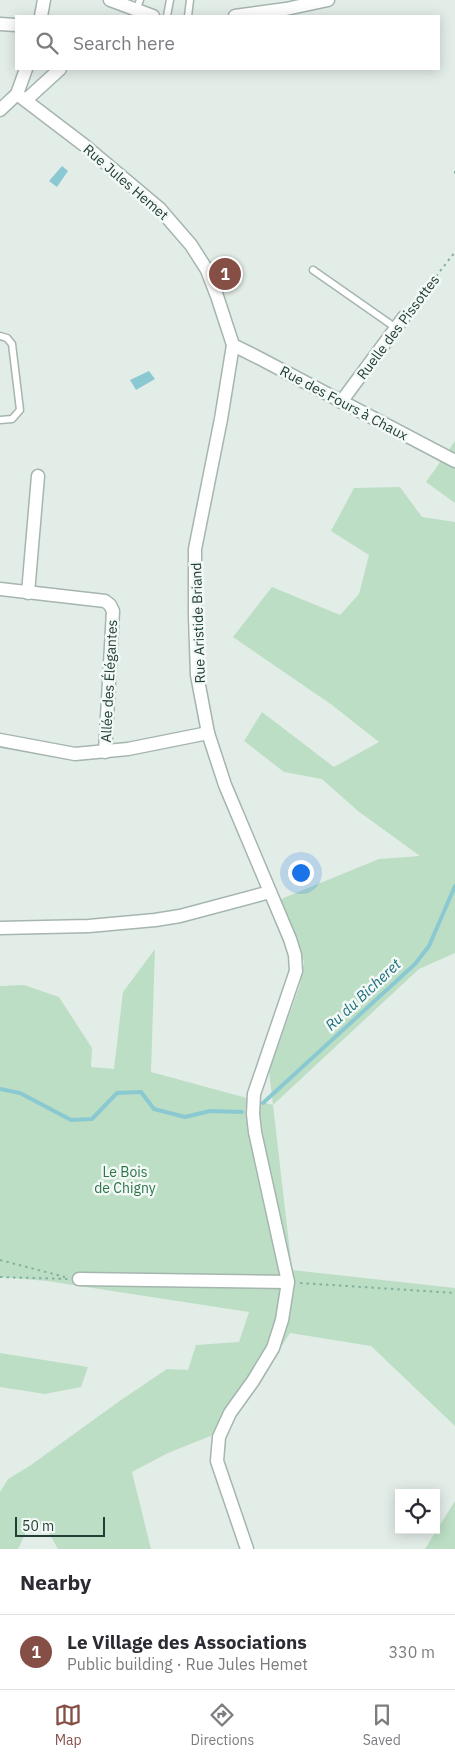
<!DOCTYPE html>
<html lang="en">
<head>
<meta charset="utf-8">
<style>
	:root { --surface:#fff; --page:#f7f7f7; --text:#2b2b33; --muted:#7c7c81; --line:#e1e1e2; --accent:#854f45 }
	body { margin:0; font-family:"IBM Plex Sans",sans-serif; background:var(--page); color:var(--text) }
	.controls { position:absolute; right:15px; bottom:15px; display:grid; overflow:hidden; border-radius:0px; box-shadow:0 2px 12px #0003 }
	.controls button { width:45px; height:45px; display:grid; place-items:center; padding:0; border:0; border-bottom:1px solid var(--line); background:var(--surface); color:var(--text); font:25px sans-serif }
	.scale { position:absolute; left:15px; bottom:12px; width:90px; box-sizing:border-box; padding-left:5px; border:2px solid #223e36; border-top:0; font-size:14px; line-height:18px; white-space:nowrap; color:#223e36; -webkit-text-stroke:4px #f3f9f6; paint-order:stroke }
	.you { position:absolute; left:300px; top:872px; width:18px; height:18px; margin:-12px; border:4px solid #fff; border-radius:50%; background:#1a73e8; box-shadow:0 0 0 8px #1a73e833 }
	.badge { display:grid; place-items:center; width:32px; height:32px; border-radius:50%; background:var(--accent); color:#fff; font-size:16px; font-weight:700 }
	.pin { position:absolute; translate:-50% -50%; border:2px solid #fff; box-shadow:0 1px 5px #0006 }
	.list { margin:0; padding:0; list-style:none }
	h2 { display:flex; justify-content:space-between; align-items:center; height:65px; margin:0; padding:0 20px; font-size:21px }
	h2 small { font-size:16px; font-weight:400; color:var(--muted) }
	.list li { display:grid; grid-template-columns:32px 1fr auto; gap:15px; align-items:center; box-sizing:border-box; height:75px; padding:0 20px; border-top:1px solid var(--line) }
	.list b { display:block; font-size:19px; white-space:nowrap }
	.list p { margin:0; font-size:16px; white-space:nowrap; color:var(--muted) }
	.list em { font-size:16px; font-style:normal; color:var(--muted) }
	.icon { flex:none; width:28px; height:28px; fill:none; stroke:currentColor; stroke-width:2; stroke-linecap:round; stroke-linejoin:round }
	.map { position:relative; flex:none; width:455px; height:1549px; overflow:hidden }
	.search { position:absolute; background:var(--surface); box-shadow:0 2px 12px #0003; left:15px; right:15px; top:15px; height:55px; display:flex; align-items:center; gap:12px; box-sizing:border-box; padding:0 18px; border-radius:0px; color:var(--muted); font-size:19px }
	.sheet { height:140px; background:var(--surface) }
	nav { display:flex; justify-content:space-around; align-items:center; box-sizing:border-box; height:70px; border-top:1px solid var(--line); background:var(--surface); font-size:14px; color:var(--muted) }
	nav a { display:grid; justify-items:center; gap:2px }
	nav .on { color:var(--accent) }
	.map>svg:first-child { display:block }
	.green { fill:#bcdec4 }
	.water { fill:#8bc9d2 }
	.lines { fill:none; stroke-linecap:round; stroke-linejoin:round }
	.stream { stroke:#8bc9d2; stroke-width:4 }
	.lane-casing { stroke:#a5b5af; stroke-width:9 }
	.street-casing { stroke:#a5b5af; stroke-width:15 }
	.path { stroke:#83b0a1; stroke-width:2; stroke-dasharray:2.5 4; stroke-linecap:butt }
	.lane { stroke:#fff; stroke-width:6 }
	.street { stroke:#fff; stroke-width:12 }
	.labels { text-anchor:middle; stroke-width:5; stroke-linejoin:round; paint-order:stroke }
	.street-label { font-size:14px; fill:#223e36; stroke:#f3f9f6 }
	.park-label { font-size:14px; fill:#2c7546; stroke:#f3f9f6 }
	.water-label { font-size:15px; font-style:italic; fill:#1c6e7b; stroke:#f3f9f6 }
</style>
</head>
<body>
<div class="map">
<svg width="455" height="1549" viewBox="0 0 455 1549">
	<rect width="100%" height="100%" fill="#e3ede8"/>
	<!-- green -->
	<g class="green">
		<path d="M455,441V503L426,482Z"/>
		<path d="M400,487L422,517L455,522V953L419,969L273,1105L292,1270L455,1288V1426L371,1346L290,1333L228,1429L168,1453L132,1472L151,1549H58L44,1524L28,1528L18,1549H0V1492L8,1479L31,1465L121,1400L167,1369L188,1370L196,1345L239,1342L249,1312L47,1281L0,1277V986L24,985L59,997L92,1048L91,1067L114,1069L123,992L155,949L151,1072L273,1105L269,1071L300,985L304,962L281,899L379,859L420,856L358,811L322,779L284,772L244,741L262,712L334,767L379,742L332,705L233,637L272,587L340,615L359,594L369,555L331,531L354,488Z"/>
		<path d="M0,1353L88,1367L81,1387L45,1394L0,1387Z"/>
		<path d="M455,1501V1549H425Z"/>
	</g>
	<!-- water -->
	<g class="water">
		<path d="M62,166L68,171L57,187L49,181Z"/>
		<path d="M149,371L155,379L136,390L130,380Z"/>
	</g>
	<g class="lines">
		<!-- stream -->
		<g class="stream">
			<path d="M0,1089L20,1093L71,1120L92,1119L117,1093L141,1092L154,1109L185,1117L210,1111L242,1112"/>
			<path d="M263,1103L415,964L429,946L455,886"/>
		</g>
		<!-- lane casing -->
		<g class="lane-casing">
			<g id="lane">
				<path d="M136,10L140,0"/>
				<path d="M167,16L170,0"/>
				<path d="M188,16L190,0"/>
				<path d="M313,270L396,328"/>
				<path d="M0,336L7,338L12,344L20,410L12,419L0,420"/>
			</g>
		</g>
		<!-- street casing -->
		<g class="street-casing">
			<g id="street">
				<path d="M110,0L153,16"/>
				<path d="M41,16L44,0"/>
				<path d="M235,16L286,9L328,0"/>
				<path d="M0,24L16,25"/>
				<path d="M17,94L84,145L159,208L191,245L207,270L217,296L233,345L221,419L195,549V616L197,675L208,733L225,785L290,939L295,955L296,971L254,1094L253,1114L255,1132L288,1282L282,1320L273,1348L253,1381L230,1413L219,1437L217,1461L247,1549"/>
				<path d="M26,100L60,69"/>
				<path d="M0,110L17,94L26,69"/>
				<path d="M233,345L259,358L455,461"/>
				<path d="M341,402L404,317"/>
				<path d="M0,589L105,601L110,605L113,611L105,752"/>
				<path d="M28,593L38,476"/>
				<path d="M0,740L75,754L128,749L208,733"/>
				<path d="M0,928L89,926L155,920L180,916L270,892"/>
				<path d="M79,1279L288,1282"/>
			</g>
		</g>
		<!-- path -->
		<g class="path">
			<path d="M455,171V177"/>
			<path d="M412,307L455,252"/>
			<path d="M0,1260L65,1277"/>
			<path d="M0,1277L68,1279"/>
			<path d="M300,1283L455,1293"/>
		</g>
		<!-- lane -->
		<use href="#lane" class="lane"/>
		<!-- street -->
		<use href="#street" class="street"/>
	</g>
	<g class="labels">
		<!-- street labels -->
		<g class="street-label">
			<text transform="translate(126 182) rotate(41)" y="5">Rue Jules Hemet</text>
			<text transform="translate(398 327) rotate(-53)" y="5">Ruelle des Pissottes</text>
			<text transform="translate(344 403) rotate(28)" y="5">Rue des Fours à Chaux</text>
			<text transform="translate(198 623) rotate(-92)" y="5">Rue Aristide Briand</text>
			<text transform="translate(109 681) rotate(-87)" y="5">Allée des Élégantes</text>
		</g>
		<!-- park labels -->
		<g class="park-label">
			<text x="125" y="1177">Le Bois<tspan x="125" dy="16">de Chigny</tspan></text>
		</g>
		<!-- water labels -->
		<g class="water-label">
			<text transform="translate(363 995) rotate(-43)" y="5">Ru du Bicheret</text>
		</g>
	</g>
</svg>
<div class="controls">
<button><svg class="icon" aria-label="locate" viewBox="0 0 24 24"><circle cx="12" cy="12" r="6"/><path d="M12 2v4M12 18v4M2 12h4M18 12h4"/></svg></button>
</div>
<div class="scale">50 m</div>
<div class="you"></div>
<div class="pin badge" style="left:225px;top:274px">1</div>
<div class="search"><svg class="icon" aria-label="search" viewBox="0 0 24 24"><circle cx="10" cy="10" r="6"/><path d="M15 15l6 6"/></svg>Search here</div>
</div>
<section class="sheet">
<h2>Nearby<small></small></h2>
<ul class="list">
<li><span class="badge">1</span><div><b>Le Village des Associations</b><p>Public building · Rue Jules Hemet</p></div><em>330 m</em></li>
</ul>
</section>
<nav>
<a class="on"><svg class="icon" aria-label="map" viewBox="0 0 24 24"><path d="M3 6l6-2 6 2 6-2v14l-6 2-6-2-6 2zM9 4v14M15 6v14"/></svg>Map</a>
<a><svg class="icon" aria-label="directions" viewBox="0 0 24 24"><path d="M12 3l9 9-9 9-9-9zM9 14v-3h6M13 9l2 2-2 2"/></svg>Directions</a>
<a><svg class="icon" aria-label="saved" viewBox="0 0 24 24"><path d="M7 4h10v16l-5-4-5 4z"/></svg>Saved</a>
</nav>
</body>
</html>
